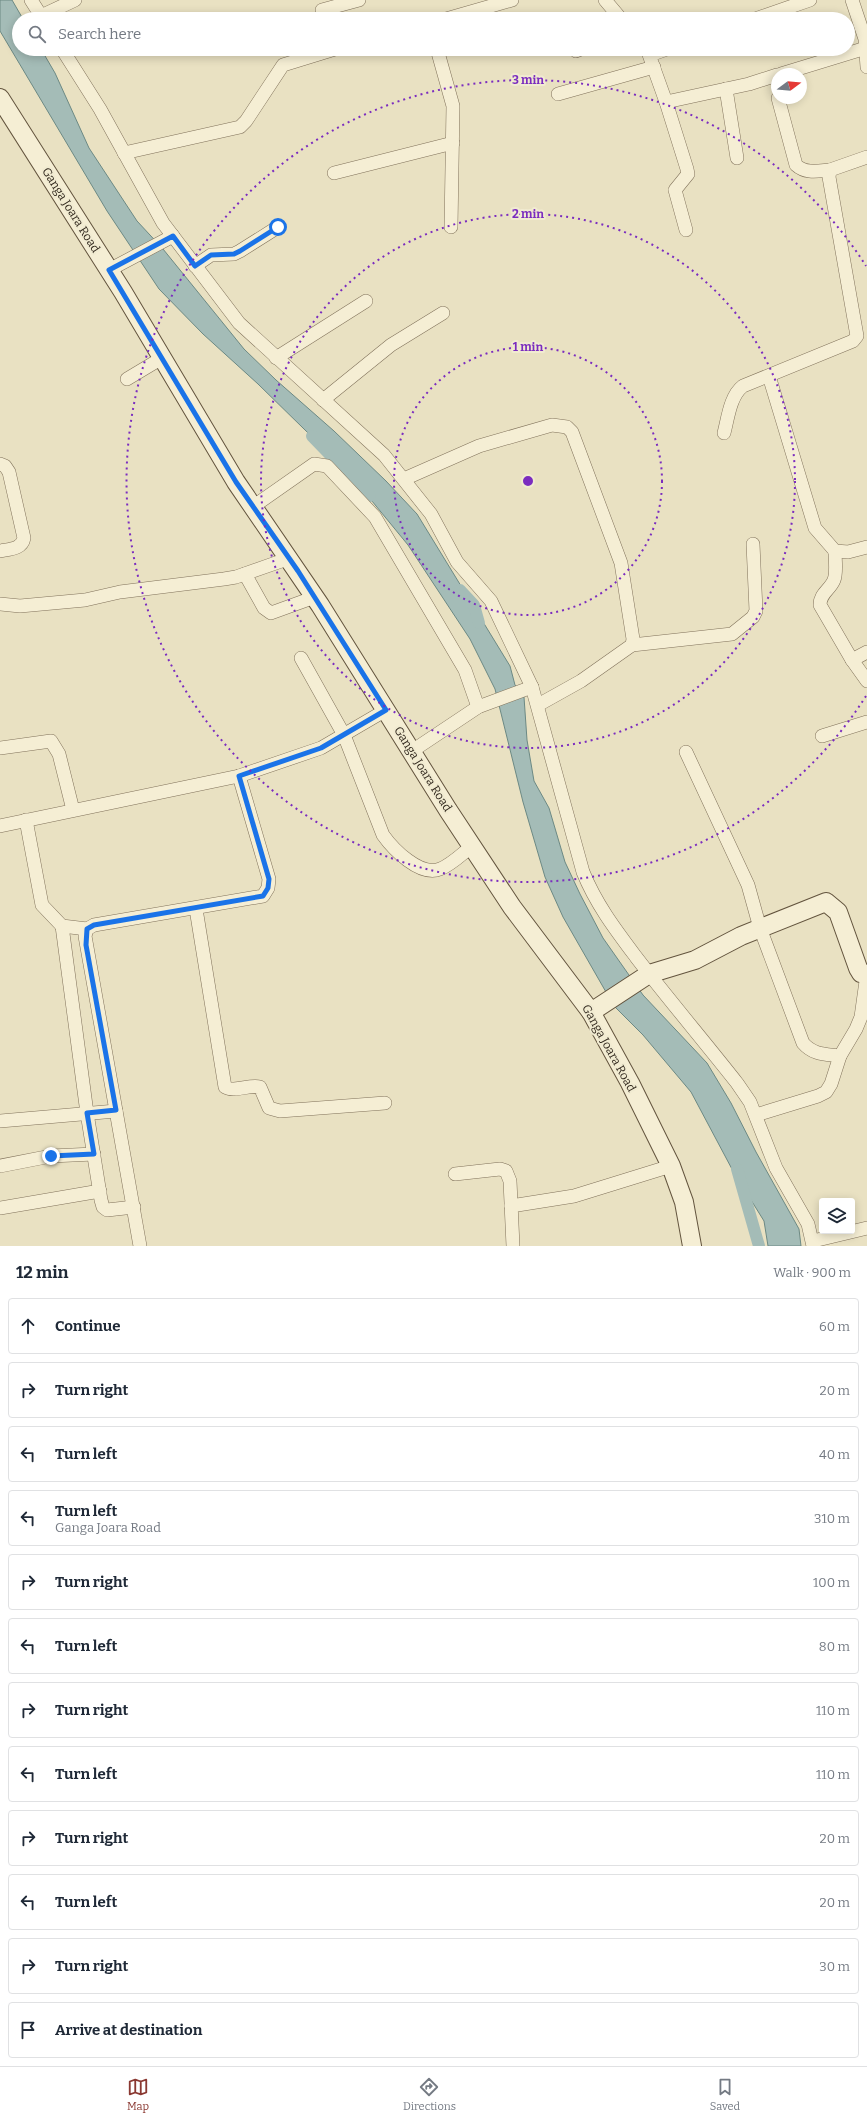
<!DOCTYPE html>
<html lang="en">
<head>
<meta charset="utf-8">
<style>
	:root { --surface:#fff; --page:#f2f2f3; --text:#1f2937; --muted:#747a83; --line:#e0e1e3; --accent:#8a3831 }
	body { margin:0; font-family:Bitter,serif; background:var(--page); color:var(--text) }
	.controls { position:absolute; right:12px; bottom:12px; display:grid; overflow:hidden; border-radius:4px; box-shadow:0 2px 10px #0003 }
	.controls button { width:36px; height:36px; display:grid; place-items:center; padding:0; border:0; border-bottom:1px solid var(--line); background:var(--surface); color:var(--text); font:20px sans-serif }
	.compass { position:absolute; left:771px; top:68px; width:36px; height:36px; border-radius:50%; background:var(--surface); box-shadow:0 2px 10px #0003; rotate:74deg }
	.stop { position:absolute; width:12px; height:12px; margin:-9px; border:3px solid #1a73e8; border-radius:50%; background:#fff }
	.stop.end { background:#1a73e8; border-color:#fff; box-shadow:0 1px 4px #0008 }
	.list { margin:0; padding:0; list-style:none }
	h2 { display:flex; justify-content:space-between; align-items:center; height:52px; margin:0; padding:0 16px; font-size:17px }
	h2 small { font-size:13px; font-weight:400; color:var(--muted) }
	.list li { display:grid; grid-template-columns:26px 1fr auto; gap:12px; align-items:center; box-sizing:border-box; height:56px; margin:0 8px 8px; padding:0 8px; border:1px solid var(--line); border-radius:4px }
	.list b { display:block; font-size:15px; white-space:nowrap }
	.list p { margin:0; font-size:13px; white-space:nowrap; color:var(--muted) }
	.list em { font-size:13px; font-style:normal; color:var(--muted) }
	.icon { flex:none; width:22px; height:22px; fill:none; stroke:currentColor; stroke-width:2; stroke-linecap:round; stroke-linejoin:round }
	.map { position:relative; flex:none; width:867px; height:1246px; overflow:hidden }
	.search { position:absolute; background:var(--surface); box-shadow:0 2px 10px #0003; left:12px; right:12px; top:12px; height:44px; display:flex; align-items:center; gap:10px; box-sizing:border-box; padding:0 14px; border-radius:22px; color:var(--muted); font-size:15px }
	.sheet { height:820px; background:var(--surface) }
	nav { display:flex; justify-content:space-around; align-items:center; box-sizing:border-box; height:56px; border-top:1px solid var(--line); background:var(--surface); font-size:11px; color:var(--muted) }
	nav a { display:grid; justify-items:center; gap:2px }
	nav .on { color:var(--accent) }
	.map>svg:first-child { display:block }
	.water { fill:#a4bcb7; stroke:#6c8984 }
	.lines { fill:none; stroke-linecap:round; stroke-linejoin:round }
	.canal { stroke:#a4bcb7; stroke-width:12 }
	.street-casing { stroke:#81725b; stroke-width:14 }
	.secondary-casing { stroke:#63543e; stroke-width:20 }
	.street { stroke:#f5eed4; stroke-width:13 }
	.secondary { stroke:#f5eed4; stroke-width:18 }
	.route { stroke:#1a73e8; stroke-width:5 }
	.ring { fill:none; stroke:#7b2cbf; stroke-width:2; stroke-dasharray:2 4 }
	.labels { text-anchor:middle; stroke-width:4; stroke-linejoin:round; paint-order:stroke }
	.street-label { font-size:12px; fill:#32291e; stroke:#f1ebd1 }
	.centre { fill:#7b2cbf; stroke:#f1ebd1; stroke-width:2 }
	.ring-label { font-size:12px; text-anchor:middle; font-weight:bold; fill:#7b2cbf; stroke:#f1ebd1; stroke-width:4; stroke-linejoin:round; paint-order:stroke }
</style>
</head>
<body>
<div class="map">
<svg width="867" height="1246" viewBox="0 0 867 1246">
	<rect width="100%" height="100%" fill="#e9e1c2"/>
	<!-- water -->
	<path class="water" d="M0,0H12L23,19H19V49H41L55,73L89,148L137,221L163,249L244,349L276,380L334,431L386,481L417,514L510,666L515,685L524,697L527,740L534,781L549,808L565,862L580,894L603,938L643,995L707,1063L731,1103L756,1152L799,1229L801,1246H768L764,1221L733,1171L691,1092L643,1035L614,1006L563,917L545,877L523,802L495,689L470,639L408,545L349,473L258,384L203,334L159,289L107,211L0,31Z"/>
	<g class="lines">
		<!-- canal -->
		<g class="canal">
			<path d="M312,436L370,496"/>
			<path d="M460,590L474,605L479,623"/>
			<path d="M737,1169L759,1246"/>
		</g>
		<!-- street casing -->
		<g class="street-casing">
			<g id="street">
				<path d="M31,0L43,19"/>
				<path d="M605,0L621,19"/>
				<path d="M852,0L865,39L867,67"/>
				<path d="M322,10L359,0"/>
				<path d="M41,16L75,0"/>
				<path d="M446,19L512,0"/>
				<path d="M755,19L810,0"/>
				<path d="M62,49L100,109L163,223L239,323L384,455L431,514L457,562L491,601L532,687L583,872C596,904 615,929 636,957C669,1000 704,1041 737,1083L750,1102L776,1168L808,1224L813,1246"/>
				<path d="M437,49L453,106L451,227"/>
				<path d="M647,49L666,102L687,169L688,174L675,190L686,230"/>
				<path d="M576,51L581,49"/>
				<path d="M650,55L667,49"/>
				<path d="M781,74L866,48"/>
				<path d="M726,89L737,158"/>
				<path d="M558,94L654,67"/>
				<path d="M778,98L796,165C806,174 818,171 830,170"/>
				<path d="M666,102L749,84L777,75"/>
				<path d="M124,153L240,127L246,121L283,65L335,49"/>
				<path d="M334,173L453,143"/>
				<path d="M195,266L211,255L234,254L240,251L278,227"/>
				<path d="M109,270L173,236"/>
				<path d="M276,358L366,301"/>
				<path d="M769,376L815,528L835,551L848,552L867,547"/>
				<path d="M127,379L162,358"/>
				<path d="M323,400L391,345L443,313"/>
				<path d="M724,433C728,418 730,396 743,386L853,341L857,336L829,177L830,170L867,157"/>
				<path d="M0,464L5,466L9,472L24,538C22,549 10,549 0,551"/>
				<path d="M404,479L479,446L552,425L567,427L572,432L621,563L633,639L632,645L581,681L538,705"/>
				<path d="M254,506L314,464L327,466L375,517L465,670L478,707"/>
				<path d="M835,551C835,560 837,572 834,580C830,590 820,593 820,605L852,660L867,681"/>
				<path d="M245,574L264,608L271,613L315,597"/>
				<path d="M0,604L20,606L85,600L120,592L224,579L236,577L290,558"/>
				<path d="M632,645L732,634L753,617L756,611L753,544"/>
				<path d="M301,658L344,735L383,835C393,849 420,877 440,869C451,865 462,854 472,846"/>
				<path d="M852,660L867,652"/>
				<path d="M822,736L867,722"/>
				<path d="M0,748L51,741L59,754L73,810"/>
				<path d="M412,751L478,707L532,687"/>
				<path d="M686,752L748,885L760,928L803,1043C813,1055 826,1054 840,1056"/>
				<path d="M26,820L42,905L62,926L87,929"/>
				<path d="M0,826L239,776L321,748L386,710"/>
				<path d="M196,909L225,1087C235,1093 249,1084 260,1087L269,1108L280,1111L385,1103"/>
				<path d="M62,926L87,1113L101,1200L103,1207L107,1210L134,1207"/>
				<path d="M756,1115L818,1096L826,1092L831,1084L840,1056L856,1029L861,1017L867,974"/>
				<path d="M0,1121L116,1111"/>
				<path d="M0,1166L51,1156L94,1154"/>
				<path d="M455,1174L500,1169L506,1171L510,1181L513,1246"/>
				<path d="M511,1206L574,1196L671,1166"/>
				<path d="M0,1208L100,1191"/>
				<path d="M813,1241L867,1228"/>
				<path d="M140,1246L85,936L87,929L94,925L263,896L268,888L269,879L239,776"/>
			</g>
		</g>
		<!-- secondary casing -->
		<g class="secondary-casing">
			<g id="secondary">
				<path d="M0,98L123,292L236,482L320,605L448,810L512,907L591,1012L630,1083L671,1166L684,1202L692,1246"/>
				<path d="M591,1012L649,974L695,960L741,936L826,902L838,912L858,968L861,973L867,974"/>
			</g>
		</g>
		<!-- street -->
		<use href="#street" class="street"/>
		<!-- secondary -->
		<use href="#secondary" class="secondary"/>
	</g>
	<g class="lines">
		<!-- route -->
		<path class="route" d="M51,1156L94,1154L87,1113L116,1110L86,945L87,929L94,925L263,896L268,888L269,879L239,776L321,748L386,710L298,571L236,482L109,270L173,236L195,266L211,255L234,254L240,251L278,227"/>
	</g>
	<!-- distance rings -->
	<g class="ring">
		<circle cx="528" cy="481" r="134"/>
		<circle cx="528" cy="481" r="267"/>
		<path d="M866 696A401 401 0 1 1 866 266"/>
	</g>
	<g class="labels">
		<!-- street labels -->
		<g class="street-label">
			<text transform="translate(71 210) rotate(58)" y="4">Ganga Joara Road</text>
			<text transform="translate(423 769) rotate(58)" y="4">Ganga Joara Road</text>
			<text transform="translate(609 1048) rotate(61)" y="4">Ganga Joara Road</text>
		</g>
	</g>
	<circle cx="528" cy="481" r="6" class="centre"/>
	<g class="ring-label">
		<text x="528" y="84">3 min</text>
		<text x="528" y="218">2 min</text>
		<text x="528" y="351">1 min</text>
	</g>
</svg>
<div class="controls">
<button><svg class="icon" aria-label="layers" viewBox="0 0 24 24"><path d="M12 4l9 5-9 5-9-5zM3 14l9 5 9-5"/></svg></button>
</div>
<svg class="compass" viewBox="-18 -18 36 36"><path d="M0-13l5 13h-10z" fill="#e53935"/><path d="M0 13l5-13h-10z" fill="#747a83"/></svg>
<div class="stop" style="left:278px;top:227px"></div>
<div class="stop end" style="left:51px;top:1156px"></div>
<div class="search"><svg class="icon" aria-label="search" viewBox="0 0 24 24"><circle cx="10" cy="10" r="6"/><path d="M15 15l6 6"/></svg>Search here</div>
</div>
<section class="sheet">
<h2>12 min<small>Walk · 900 m</small></h2>
<ul class="list">
<li><svg class="icon" aria-label="ahead" viewBox="0 0 24 24"><path d="M12 20V5M6 11l6-6 6 6"/></svg><div><b>Continue</b></div><em>60 m</em></li>
<li><svg class="icon" aria-label="right" viewBox="0 0 24 24"><path d="M7 20v-9h11M14 6l5 5-5 5"/></svg><div><b>Turn right</b></div><em>20 m</em></li>
<li><svg class="icon" aria-label="left" viewBox="0 0 24 24"><path d="M17 20v-9H6M10 6l-5 5 5 5"/></svg><div><b>Turn left</b></div><em>40 m</em></li>
<li><svg class="icon" aria-label="left" viewBox="0 0 24 24"><path d="M17 20v-9H6M10 6l-5 5 5 5"/></svg><div><b>Turn left</b><p>Ganga Joara Road</p></div><em>310 m</em></li>
<li><svg class="icon" aria-label="right" viewBox="0 0 24 24"><path d="M7 20v-9h11M14 6l5 5-5 5"/></svg><div><b>Turn right</b></div><em>100 m</em></li>
<li><svg class="icon" aria-label="left" viewBox="0 0 24 24"><path d="M17 20v-9H6M10 6l-5 5 5 5"/></svg><div><b>Turn left</b></div><em>80 m</em></li>
<li><svg class="icon" aria-label="right" viewBox="0 0 24 24"><path d="M7 20v-9h11M14 6l5 5-5 5"/></svg><div><b>Turn right</b></div><em>110 m</em></li>
<li><svg class="icon" aria-label="left" viewBox="0 0 24 24"><path d="M17 20v-9H6M10 6l-5 5 5 5"/></svg><div><b>Turn left</b></div><em>110 m</em></li>
<li><svg class="icon" aria-label="right" viewBox="0 0 24 24"><path d="M7 20v-9h11M14 6l5 5-5 5"/></svg><div><b>Turn right</b></div><em>20 m</em></li>
<li><svg class="icon" aria-label="left" viewBox="0 0 24 24"><path d="M17 20v-9H6M10 6l-5 5 5 5"/></svg><div><b>Turn left</b></div><em>20 m</em></li>
<li><svg class="icon" aria-label="right" viewBox="0 0 24 24"><path d="M7 20v-9h11M14 6l5 5-5 5"/></svg><div><b>Turn right</b></div><em>30 m</em></li>
<li><svg class="icon" aria-label="arrive" viewBox="0 0 24 24"><path d="M6 21V4h12l-3 4 3 4H6"/></svg><div><b>Arrive at destination</b></div></li>
</ul>
</section>
<nav>
<a class="on"><svg class="icon" aria-label="map" viewBox="0 0 24 24"><path d="M3 6l6-2 6 2 6-2v14l-6 2-6-2-6 2zM9 4v14M15 6v14"/></svg>Map</a>
<a><svg class="icon" aria-label="directions" viewBox="0 0 24 24"><path d="M12 3l9 9-9 9-9-9zM9 14v-3h6M13 9l2 2-2 2"/></svg>Directions</a>
<a><svg class="icon" aria-label="saved" viewBox="0 0 24 24"><path d="M7 4h10v16l-5-4-5 4z"/></svg>Saved</a>
</nav>
</body>
</html>
